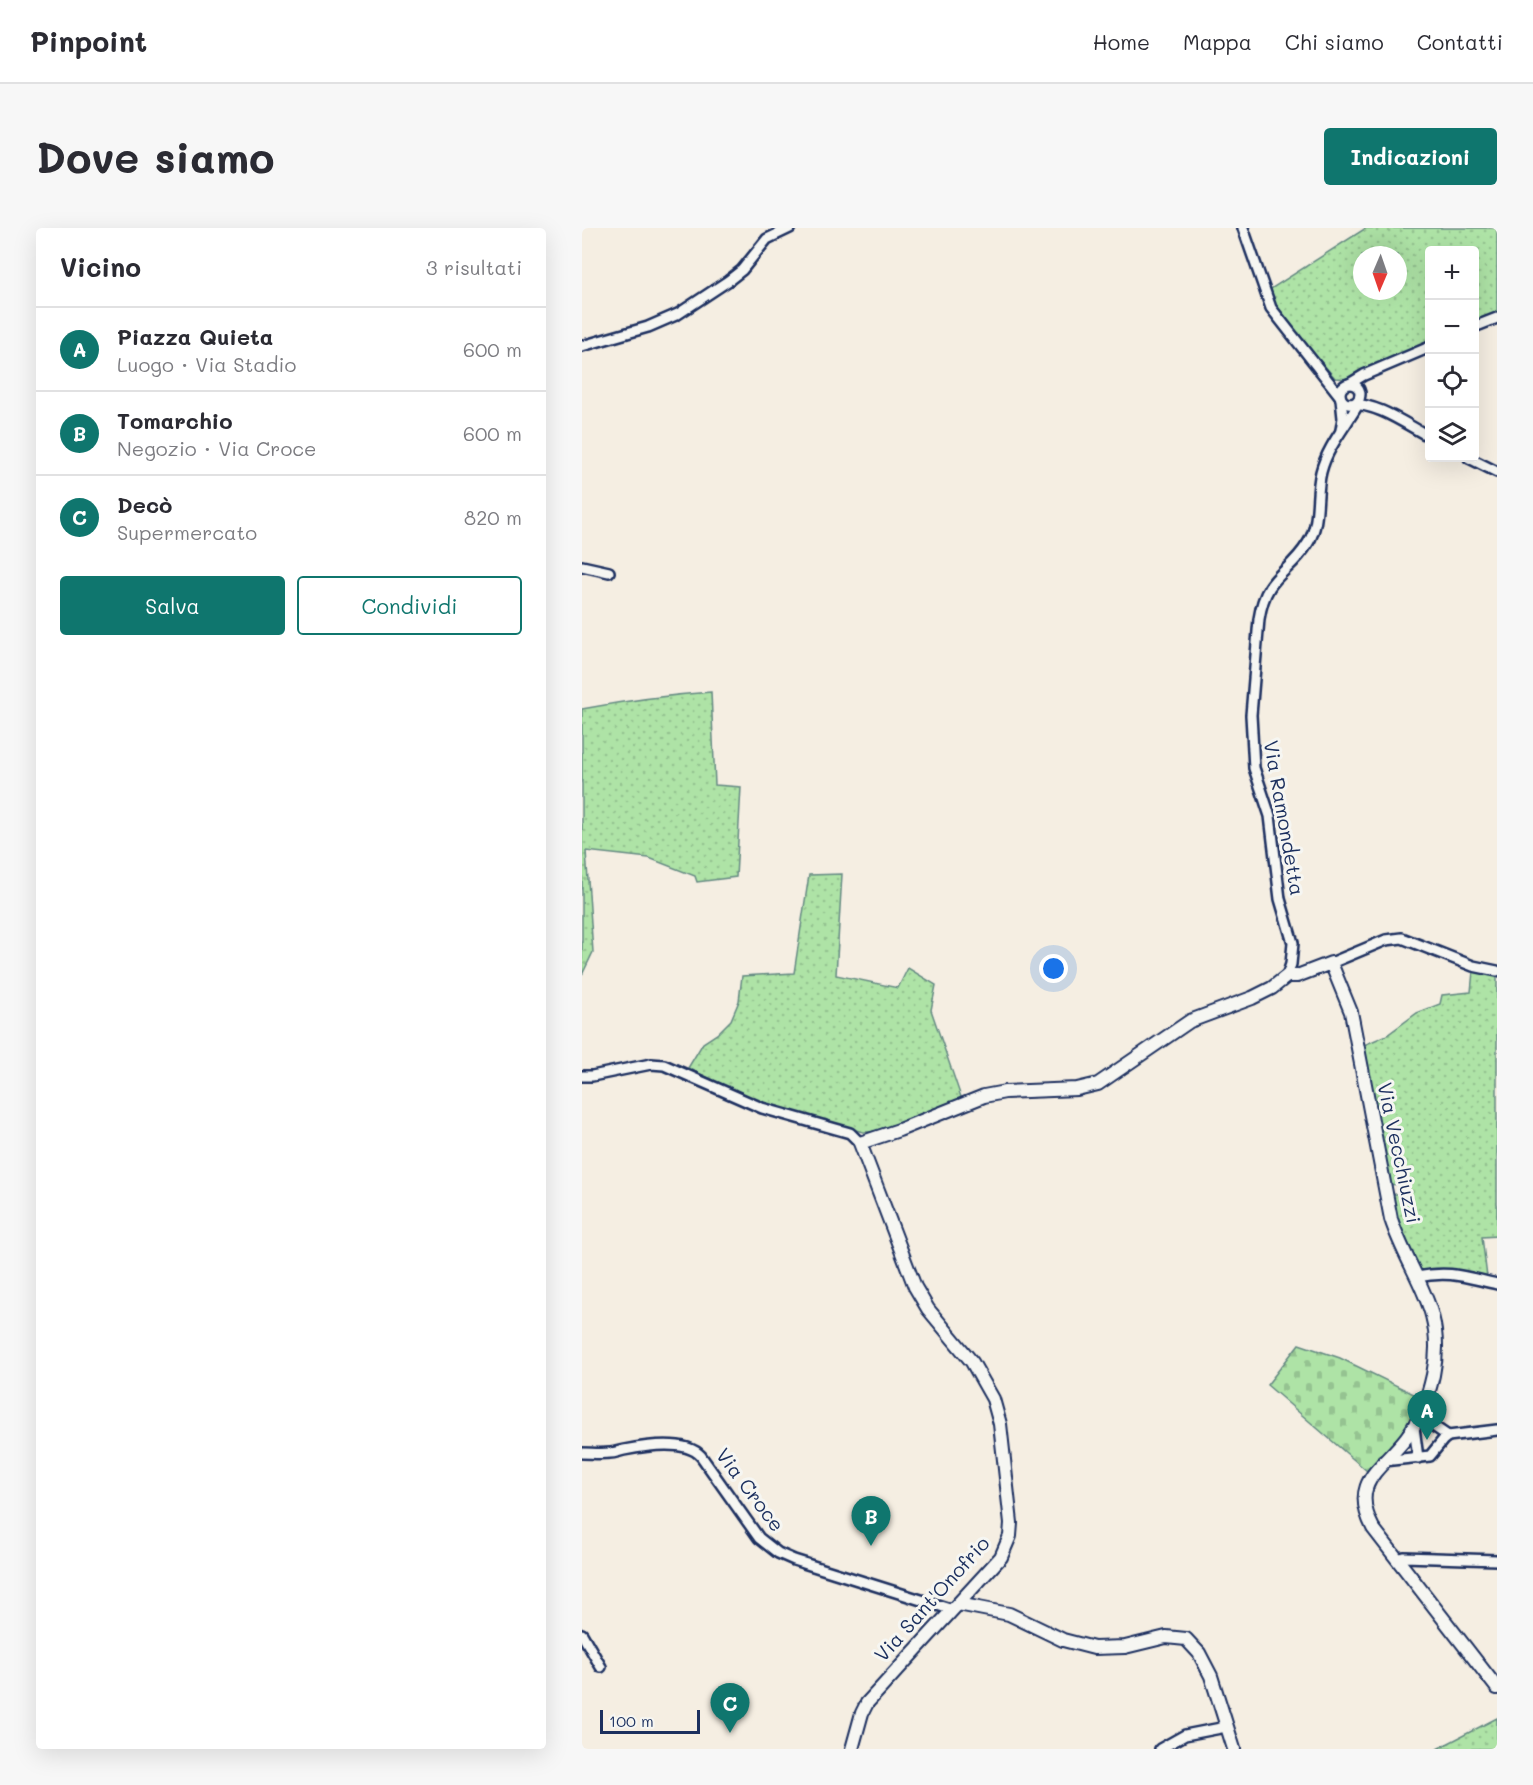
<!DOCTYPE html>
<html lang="it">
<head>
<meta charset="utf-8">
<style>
	:root { --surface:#fff; --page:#f7f7f7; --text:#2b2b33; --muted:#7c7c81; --line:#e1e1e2; --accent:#0f766e }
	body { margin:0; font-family:Mali,sans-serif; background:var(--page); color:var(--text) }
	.controls { position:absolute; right:18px; top:18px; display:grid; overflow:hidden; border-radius:6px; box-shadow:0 6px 24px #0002 }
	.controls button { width:54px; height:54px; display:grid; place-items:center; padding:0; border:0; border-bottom:2px solid var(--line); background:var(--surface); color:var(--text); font:30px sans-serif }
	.compass { position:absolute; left:771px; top:18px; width:54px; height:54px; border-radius:50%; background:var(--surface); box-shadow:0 6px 24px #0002; rotate:182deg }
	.scale { position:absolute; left:18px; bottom:15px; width:100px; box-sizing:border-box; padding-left:6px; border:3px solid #1b2f5e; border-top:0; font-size:16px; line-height:21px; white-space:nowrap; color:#1b2f5e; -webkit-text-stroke:4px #f6f6f2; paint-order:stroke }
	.you { position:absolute; left:472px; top:741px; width:21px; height:21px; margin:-15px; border:4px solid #fff; border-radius:50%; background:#1a73e8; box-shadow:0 0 0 9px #1a73e833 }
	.badge { display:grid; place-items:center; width:39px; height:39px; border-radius:50%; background:var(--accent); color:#fff; font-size:20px; font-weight:700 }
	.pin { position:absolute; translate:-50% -50px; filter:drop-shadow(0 2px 3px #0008) }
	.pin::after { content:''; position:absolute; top:32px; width:21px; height:18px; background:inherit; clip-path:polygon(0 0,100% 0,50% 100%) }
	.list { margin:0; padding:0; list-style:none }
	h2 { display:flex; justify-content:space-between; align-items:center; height:78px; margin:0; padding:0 24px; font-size:26px }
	h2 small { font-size:20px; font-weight:400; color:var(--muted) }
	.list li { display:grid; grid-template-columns:39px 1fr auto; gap:18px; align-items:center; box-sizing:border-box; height:84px; padding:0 24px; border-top:2px solid var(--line) }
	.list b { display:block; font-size:22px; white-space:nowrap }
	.list p { margin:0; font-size:20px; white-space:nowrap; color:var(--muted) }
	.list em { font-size:20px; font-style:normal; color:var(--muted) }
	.actions { display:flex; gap:12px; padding:18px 24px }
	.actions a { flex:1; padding:14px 0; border:2px solid var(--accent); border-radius:6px; text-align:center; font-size:21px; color:var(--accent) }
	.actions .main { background:var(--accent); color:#fff }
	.icon { flex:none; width:33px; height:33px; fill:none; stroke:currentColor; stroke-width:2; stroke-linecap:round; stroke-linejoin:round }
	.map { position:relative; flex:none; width:915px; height:1521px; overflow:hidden; border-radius:6px }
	header { display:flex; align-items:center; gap:36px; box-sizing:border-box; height:84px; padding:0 30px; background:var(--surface); border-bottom:2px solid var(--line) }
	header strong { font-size:28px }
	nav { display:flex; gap:33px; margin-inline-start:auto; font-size:21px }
	.intro { display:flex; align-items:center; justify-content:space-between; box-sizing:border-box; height:144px; padding:0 36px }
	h1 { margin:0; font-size:42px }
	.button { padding:15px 27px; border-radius:6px; background:var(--accent); color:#fff; font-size:21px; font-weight:700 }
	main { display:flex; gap:36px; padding:0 36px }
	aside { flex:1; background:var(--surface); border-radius:6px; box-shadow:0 6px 24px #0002 }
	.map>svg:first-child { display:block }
	.grass { fill:url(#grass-dots); stroke:#648982; stroke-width:1.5; fill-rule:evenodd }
	.cemetery { fill:url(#cemetery-stones); stroke:#648982; stroke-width:1.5 }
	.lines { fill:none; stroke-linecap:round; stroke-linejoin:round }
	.minor-casing { stroke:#1b2f5e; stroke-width:14 }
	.major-casing { stroke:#1b2f5e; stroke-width:16 }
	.minor { stroke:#f6f6f2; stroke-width:9 }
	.major { stroke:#f6f6f2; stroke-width:12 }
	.labels { text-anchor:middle; stroke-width:6; stroke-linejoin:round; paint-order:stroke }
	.street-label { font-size:20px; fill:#1b2f5e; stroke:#f6f6f2 }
</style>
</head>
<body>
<header>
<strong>Pinpoint</strong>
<nav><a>Home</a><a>Mappa</a><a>Chi siamo</a><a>Contatti</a></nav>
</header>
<div class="intro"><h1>Dove siamo</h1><a class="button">Indicazioni</a></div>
<main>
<aside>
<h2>Vicino<small>3 risultati</small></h2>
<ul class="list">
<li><span class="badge">A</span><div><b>Piazza Quieta</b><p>Luogo · Via Stadio</p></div><em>600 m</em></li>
<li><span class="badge">B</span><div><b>Tomarchio</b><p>Negozio · Via Croce</p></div><em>600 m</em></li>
<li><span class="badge">C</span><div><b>Decò</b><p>Supermercato</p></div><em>820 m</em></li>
</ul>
<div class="actions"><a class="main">Salva</a><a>Condividi</a></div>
</aside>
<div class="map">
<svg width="915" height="1521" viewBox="0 0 915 1521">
	<defs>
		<pattern id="grass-dots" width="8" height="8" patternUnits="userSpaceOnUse" patternTransform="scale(1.5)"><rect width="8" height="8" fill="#aee3a6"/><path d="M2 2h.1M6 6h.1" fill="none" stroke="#95c391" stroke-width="1.8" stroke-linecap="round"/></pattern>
		<pattern id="cemetery-stones" width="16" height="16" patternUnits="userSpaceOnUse" patternTransform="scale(1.5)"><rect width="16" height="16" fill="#aee3a6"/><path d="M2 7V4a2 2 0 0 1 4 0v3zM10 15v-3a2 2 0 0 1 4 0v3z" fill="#95c391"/></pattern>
	</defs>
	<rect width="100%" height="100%" fill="#f5eee2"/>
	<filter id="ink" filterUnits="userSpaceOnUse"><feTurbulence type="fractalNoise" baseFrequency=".0167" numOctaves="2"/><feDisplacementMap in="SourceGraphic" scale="12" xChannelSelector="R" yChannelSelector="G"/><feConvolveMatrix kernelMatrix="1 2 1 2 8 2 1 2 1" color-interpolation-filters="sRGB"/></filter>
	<g filter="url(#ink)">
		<!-- grass -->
		<g class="grass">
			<path d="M784,0H915V85L893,95L892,22H848L847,116L769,151L753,150L697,85L687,62ZM780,27H816V63H780Z"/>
			<path d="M129,464L133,557L159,559L154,649L115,654L113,648L67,630L4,623L11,724L0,747V481C42,473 86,467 129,464Z"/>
			<path d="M260,646L254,747L316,760L326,740L354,757L349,782L380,872C351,884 313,905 281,904L183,877L106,840L121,815L135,806L149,792L157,773L160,748L212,745L227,647Z"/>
			<path d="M891,743L915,747V1008L900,1009L905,1049L853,1042L838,1043L819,1002L809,967L819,965L818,956L807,957L782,817L805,807L835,785L858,776L860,767L889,764Z"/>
			<path d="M915,1490V1521H855Z"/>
		</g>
		<!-- cemetery -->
		<path class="cemetery" d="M717,1116L758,1130L836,1168L833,1175L836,1183L819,1207L785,1243L685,1157Z"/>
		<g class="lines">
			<!-- minor casing -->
			<g class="minor-casing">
				<g id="minor">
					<path d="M661,0L689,80L758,168"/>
					<path d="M892,99L915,90"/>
					<path d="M0,118L66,99L96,86L146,53L160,42L185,11L208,0"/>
					<circle cx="768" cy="166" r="10"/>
					<path d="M767,156L782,147L848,119"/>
					<path d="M767,176C796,175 823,196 848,209"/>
					<path d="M759,202L761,190L759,171"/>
					<path d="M887,230L915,244"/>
					<path d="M0,338L27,344"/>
					<path d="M749,735L804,712L820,710L891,738L915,743"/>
					<path d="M705,748L709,736L711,715L698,671L688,588L672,540L669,487L677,391C684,345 706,348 726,315C739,294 733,268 739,244C745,220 762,200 774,180L777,171"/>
					<path d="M0,848H10L69,836L82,837L180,880L268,905L278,915"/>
					<path d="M835,1049C868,1042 883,1049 915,1056"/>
					<path d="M838,1189L866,1208"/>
					<path d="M832,1199L836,1230"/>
					<path d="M866,1208L915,1202"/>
					<path d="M0,1225C9,1225 19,1226 28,1225C33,1225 37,1223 42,1222C62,1218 104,1211 119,1228L177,1310L196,1325L212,1332L371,1382"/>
					<path d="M801,1233L848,1228L861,1212L866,1208"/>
					<path d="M815,1331L822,1329L915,1332"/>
					<path d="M0,1406L19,1439"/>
					<path d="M578,1521L603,1507L644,1499"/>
				</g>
			</g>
			<!-- major casing -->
			<g class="major-casing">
				<g id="major">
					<path d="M376,1376L427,1386L481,1412L512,1420L543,1419L584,1409L604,1411L617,1425L629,1448L652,1521"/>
					<path d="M270,1521L280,1485L285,1475L419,1329L428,1308L429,1295L418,1196L411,1171L390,1134L346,1081L333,1059L278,915L317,902L402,868L423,864L495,861L516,856L608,793L670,770L690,760L705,748H715L749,735L769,784L809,991C828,1049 865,1080 851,1147C846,1170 838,1192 824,1210C799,1242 767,1254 791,1300L915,1460"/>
				</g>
			</g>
			<!-- minor -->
			<use href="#minor" class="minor"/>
			<!-- major -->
			<use href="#major" class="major"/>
		</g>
	</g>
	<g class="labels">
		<!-- street labels -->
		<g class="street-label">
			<text transform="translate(702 590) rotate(80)" y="7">Via Ramondetta</text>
			<text transform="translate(817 925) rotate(78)" y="7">Via Vecchiuzzi</text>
			<text transform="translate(168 1262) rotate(53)" y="7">Via Croce</text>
			<text transform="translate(350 1371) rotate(-48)" y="7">Via Sant'Onofrio</text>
		</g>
	</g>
</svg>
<div class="controls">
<button>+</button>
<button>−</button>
<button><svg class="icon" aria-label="locate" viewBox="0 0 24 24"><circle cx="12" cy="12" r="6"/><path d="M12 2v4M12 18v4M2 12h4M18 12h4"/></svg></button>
<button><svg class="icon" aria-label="layers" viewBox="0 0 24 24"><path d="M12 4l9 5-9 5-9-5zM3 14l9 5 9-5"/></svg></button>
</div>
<svg class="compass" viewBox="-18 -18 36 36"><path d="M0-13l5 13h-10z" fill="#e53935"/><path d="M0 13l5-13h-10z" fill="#7c7c81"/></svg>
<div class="scale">100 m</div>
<div class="you"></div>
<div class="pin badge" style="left:845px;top:1212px">A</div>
<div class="pin badge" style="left:289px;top:1318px">B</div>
<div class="pin badge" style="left:148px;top:1505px">C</div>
</div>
</main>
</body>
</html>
